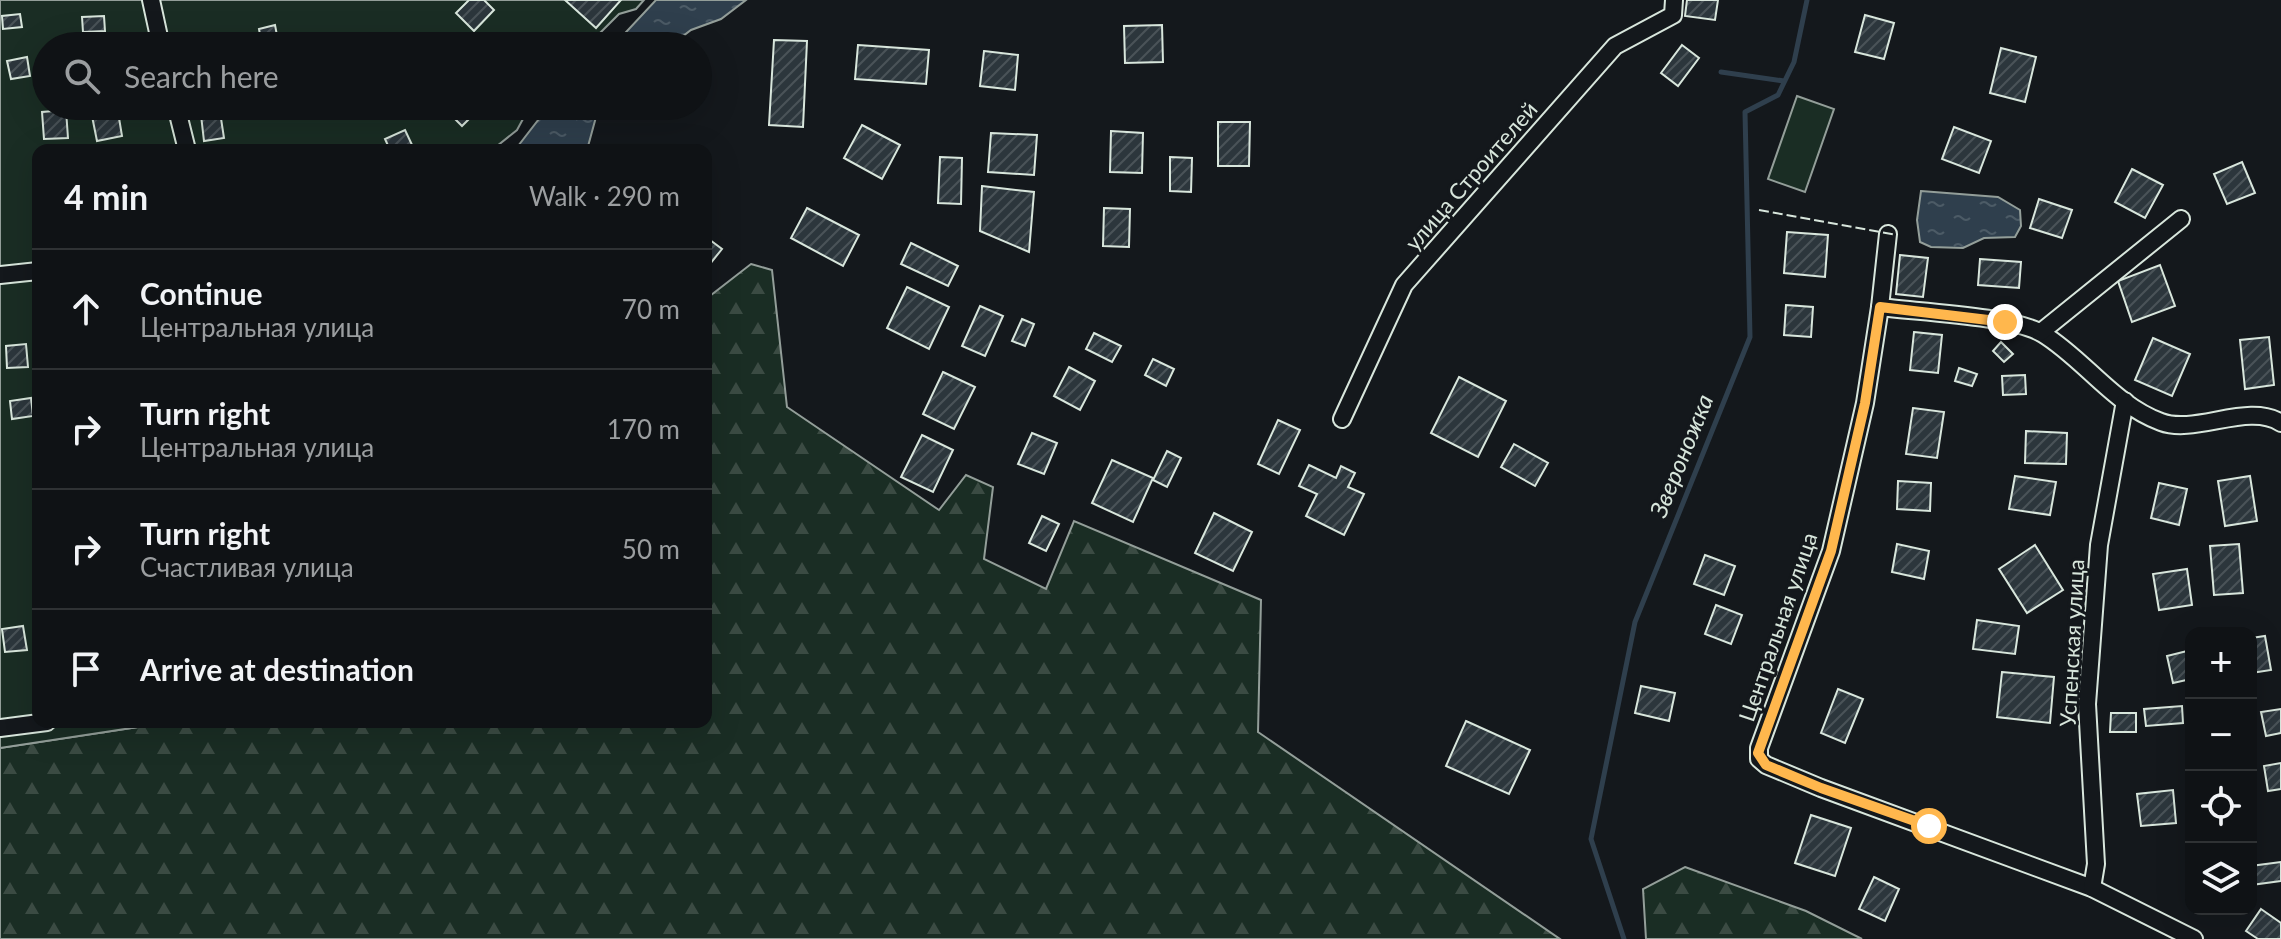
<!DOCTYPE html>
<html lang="en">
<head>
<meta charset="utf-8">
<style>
	:root { --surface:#0f1215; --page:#181b1e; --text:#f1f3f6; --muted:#9b9ea0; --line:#2f3234 }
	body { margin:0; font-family:Lato,sans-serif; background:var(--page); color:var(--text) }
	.controls { position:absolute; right:24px; bottom:24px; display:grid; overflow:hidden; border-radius:16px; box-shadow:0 8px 32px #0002 }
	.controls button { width:72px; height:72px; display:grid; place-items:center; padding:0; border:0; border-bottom:2px solid var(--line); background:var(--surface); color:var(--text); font:40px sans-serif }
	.stop { position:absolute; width:24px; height:24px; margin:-18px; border:6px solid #ffb74d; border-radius:50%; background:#fff }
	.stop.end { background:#ffb74d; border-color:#fff; box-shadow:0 2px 8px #0008 }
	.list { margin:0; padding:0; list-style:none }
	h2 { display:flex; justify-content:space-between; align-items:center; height:104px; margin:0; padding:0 32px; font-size:34px }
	h2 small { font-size:26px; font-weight:400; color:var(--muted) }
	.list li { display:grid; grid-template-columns:52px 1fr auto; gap:24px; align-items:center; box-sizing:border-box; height:120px; padding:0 32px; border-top:2px solid var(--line) }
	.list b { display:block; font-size:30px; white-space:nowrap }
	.list p { margin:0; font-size:26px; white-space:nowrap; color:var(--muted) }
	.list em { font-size:26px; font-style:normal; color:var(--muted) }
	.icon { flex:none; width:44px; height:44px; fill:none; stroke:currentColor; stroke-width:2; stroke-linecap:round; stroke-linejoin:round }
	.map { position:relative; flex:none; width:2281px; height:939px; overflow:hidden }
	.search { position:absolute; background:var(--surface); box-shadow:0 8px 32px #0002; left:32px; top:32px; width:680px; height:88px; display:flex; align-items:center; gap:20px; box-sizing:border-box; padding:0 28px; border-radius:44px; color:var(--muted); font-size:30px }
	.panel { position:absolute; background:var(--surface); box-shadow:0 8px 32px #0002; left:32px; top:144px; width:680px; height:584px; border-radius:16px }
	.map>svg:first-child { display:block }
	.forest { fill:url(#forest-firs); stroke:#939e99; stroke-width:2 }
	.garden { fill:#1a2d24; stroke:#939e99; stroke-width:2 }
	.water { fill:url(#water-ripples); stroke:#939e99; stroke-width:2 }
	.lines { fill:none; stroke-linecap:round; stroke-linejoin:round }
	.stream { stroke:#2f3f4d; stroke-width:5 }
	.building { fill:url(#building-hatch); stroke:#d8e6dc; stroke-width:2 }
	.street-casing { stroke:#d8e6dc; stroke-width:20 }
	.street { stroke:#14181c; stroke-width:16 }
	.fence { stroke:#d8e6dc; stroke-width:2; stroke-dasharray:10 4; stroke-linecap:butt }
	.route { stroke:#ffb74d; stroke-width:10 }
	.labels { text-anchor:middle; stroke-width:6; stroke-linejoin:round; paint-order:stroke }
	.street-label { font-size:22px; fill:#d8e6dc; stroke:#14181c }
	.water-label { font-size:24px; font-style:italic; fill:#d8e6dc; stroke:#14181c }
</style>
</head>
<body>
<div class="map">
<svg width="2281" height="939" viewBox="0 0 2281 939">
	<defs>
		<pattern id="forest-firs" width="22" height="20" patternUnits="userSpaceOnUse" patternTransform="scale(2)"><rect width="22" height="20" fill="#1a2d24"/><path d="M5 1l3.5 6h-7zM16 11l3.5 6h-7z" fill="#3b4b43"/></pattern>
		<pattern id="water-ripples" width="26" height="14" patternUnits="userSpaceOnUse" patternTransform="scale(2)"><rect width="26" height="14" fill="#2f3f4d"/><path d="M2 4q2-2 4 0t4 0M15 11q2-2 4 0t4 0" fill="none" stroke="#4c5b66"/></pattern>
		<pattern id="building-hatch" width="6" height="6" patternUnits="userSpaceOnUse" patternTransform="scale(2)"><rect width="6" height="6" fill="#2c363c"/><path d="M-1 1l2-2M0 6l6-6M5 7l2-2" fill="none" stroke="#4a5358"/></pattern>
	</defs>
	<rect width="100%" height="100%" fill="#14181c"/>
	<!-- forest -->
	<g class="forest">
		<path d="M751,264L772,270L787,407L939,510L966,475L993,487L984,559L1046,589L1074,521L1261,600L1258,732L1560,939H0V748L171,722H706V299Z"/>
		<path d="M1685,867L1806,911L1862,939H1646L1643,889Z"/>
	</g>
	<!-- garden -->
	<g class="garden">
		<path d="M0,0H644L636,9L619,14L587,46H46V106H530L517,130L492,150H38V722H171L0,748Z"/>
		<path d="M1797,96L1834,109L1805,192L1768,179Z"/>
	</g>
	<!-- water -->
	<g class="water">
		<path d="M656,0H746L721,19L691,30L670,46H613Z"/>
		<path d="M549,106H599L587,150H515Z"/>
		<path d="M1921,191L1998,197L2020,210L2021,226L2015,237L1984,238L1963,248L1931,247L1920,242L1917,220Z"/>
	</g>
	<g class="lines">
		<!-- stream -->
		<g class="stream">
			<path d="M1721,72L1784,81"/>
			<path d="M1624,939L1591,839L1635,622L1750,337L1745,112L1778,95L1794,62L1807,0"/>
		</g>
	</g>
	<!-- building -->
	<g class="building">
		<path d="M469,0H484L494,10L474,31L456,13Z"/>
		<path d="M565,0H621L596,28Z"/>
		<path d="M1687,0H1718L1715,20L1685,16Z"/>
		<path d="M20,14L22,27L3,29L2,16Z"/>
		<path d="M1865,15L1894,23L1884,59L1855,52Z"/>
		<path d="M104,16L105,31L83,32L82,17Z"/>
		<path d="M275,25L279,46H262L259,29Z"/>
		<path d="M1162,25L1163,62L1125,63L1124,26Z"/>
		<path d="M774,40L807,41L803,127L769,125Z"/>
		<path d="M858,45L929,50L926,84L855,79Z"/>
		<path d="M1682,45L1699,58L1678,86L1661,73Z"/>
		<path d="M2001,48L2036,57L2025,102L1990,93Z"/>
		<path d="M984,51L1018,55L1015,90L980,86Z"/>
		<path d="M27,57L30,76L11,79L7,61Z"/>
		<path d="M117,106L122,136L97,141L91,111Z"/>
		<path d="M458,106H482L462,126L450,114Z"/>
		<path d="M66,110L68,138L44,139L42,112Z"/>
		<path d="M220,112L224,138L204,141L201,115Z"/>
		<path d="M1218,122H1250L1249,166H1218Z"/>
		<path d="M862,125L900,145L882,179L844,158Z"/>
		<path d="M1954,127L1991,141L1979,173L1942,159Z"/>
		<path d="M405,130L413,147L406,150H390L385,139Z"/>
		<path d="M1111,131L1143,133L1142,173L1110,172Z"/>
		<path d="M991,133L1037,135L1034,175L988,172Z"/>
		<path d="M940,157L962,158L961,204L938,203Z"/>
		<path d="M1170,157L1192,158L1191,192L1170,191Z"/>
		<path d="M2242,162L2255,193L2227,204L2214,174Z"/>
		<path d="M2132,169L2163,185L2145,218L2115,202Z"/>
		<path d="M982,186L1034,192L1029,252L980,231Z"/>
		<path d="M2039,199L2072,210L2062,238L2030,228Z"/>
		<path d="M807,208L859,235L843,266L791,238Z"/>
		<path d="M1104,208L1130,209L1129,247L1103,246Z"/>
		<path d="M1787,232L1828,235L1825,277L1784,273Z"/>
		<path d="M706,237L722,249L706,269Z"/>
		<path d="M911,243L958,266L948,286L901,264Z"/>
		<path d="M1900,255L1928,258L1923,297L1896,294Z"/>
		<path d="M1980,259L2021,262L2019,288L1978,285Z"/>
		<path d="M2160,265L2175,306L2132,322L2118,281Z"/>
		<path d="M907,287L949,307L929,349L887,328Z"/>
		<path d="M1786,305L1813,307L1811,337L1784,335Z"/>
		<path d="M980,306L1003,316L985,356L962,346Z"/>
		<path d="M1022,319L1034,324L1025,346L1012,341Z"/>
		<path d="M1914,332L1942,335L1938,373L1910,370Z"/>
		<path d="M1094,333L1121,346L1112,362L1086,349Z"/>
		<path d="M2269,337L2274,385L2245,389L2240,340Z"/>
		<path d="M2153,338L2190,354L2172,396L2135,380Z"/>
		<path d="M2001,342L2013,354L2004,362L1993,351Z"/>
		<path d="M26,344L28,367L7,368L6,346Z"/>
		<path d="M1153,359L1174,369L1166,386L1145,375Z"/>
		<path d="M1069,367L1095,381L1080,410L1054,396Z"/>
		<path d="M1959,368L1977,374L1972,386L1955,381Z"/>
		<path d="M943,372L975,387L954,429L923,414Z"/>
		<path d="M2025,375L2026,394L2003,395L2002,376Z"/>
		<path d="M1459,377L1506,401L1478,457L1431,433Z"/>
		<path d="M31,398L33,416L12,419L10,401Z"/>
		<path d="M1913,408L1944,412L1937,458L1906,454Z"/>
		<path d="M1278,420L1300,430L1279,474L1258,464Z"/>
		<path d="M2026,431L2067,433L2066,464L2025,463Z"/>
		<path d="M1032,433L1057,443L1044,474L1018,464Z"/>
		<path d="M922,435L953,450L933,492L901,477Z"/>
		<path d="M1514,444L1548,463L1535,486L1501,467Z"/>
		<path d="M1167,451L1181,458L1167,487L1153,480Z"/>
		<path d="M1112,460L1153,478L1133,522L1092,503Z"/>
		<path d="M1309,465L1336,478L1341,466L1355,473L1348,487L1364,494L1344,535L1306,516L1317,494L1299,486Z"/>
		<path d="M2015,476L2056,482L2050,515L2009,509Z"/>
		<path d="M2250,476L2257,521L2225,526L2218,481Z"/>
		<path d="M1898,481L1931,483L1930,511L1897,509Z"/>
		<path d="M2159,483L2187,489L2179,525L2151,518Z"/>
		<path d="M1214,513L1252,532L1233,571L1195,553Z"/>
		<path d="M1042,516L1059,524L1046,551L1029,543Z"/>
		<path d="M1897,544L1929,551L1924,579L1892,572Z"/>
		<path d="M2239,544L2243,593L2214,595L2210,546Z"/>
		<path d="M2035,545L2063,590L2027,613L1999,569Z"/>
		<path d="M1705,555L1735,566L1724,595L1694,584Z"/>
		<path d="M2187,569L2192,605L2159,610L2153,574Z"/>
		<path d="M1716,605L1742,615L1731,644L1705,634Z"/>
		<path d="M1977,620L2019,626L2015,654L1973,649Z"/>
		<path d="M23,626L27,650L5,652L2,629Z"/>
		<path d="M2265,636L2271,670L2251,673V638Z"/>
		<path d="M2191,650V679L2173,683L2167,656Z"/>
		<path d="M2002,672L2054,677L2050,723L1997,717Z"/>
		<path d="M1641,686L1675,693L1669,721L1635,713Z"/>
		<path d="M1838,689L1863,699L1845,743L1821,733Z"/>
		<path d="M2182,706L2183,723L2146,726L2144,709Z"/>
		<path d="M2281,709V733L2266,736L2261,712Z"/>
		<path d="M2111,713H2136V732H2110Z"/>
		<path d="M1466,721L1530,750L1509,794L1446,766Z"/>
		<path d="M2281,763V789L2268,791L2264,766Z"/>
		<path d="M2173,790L2176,823L2141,826L2137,794Z"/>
		<path d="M1811,815L1851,828L1835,876L1795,863Z"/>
		<path d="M2281,862V881L2251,885V866Z"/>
		<path d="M1874,877L1899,889L1885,921L1859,909Z"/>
		<path d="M2261,909L2281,923V939H2258L2246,931Z"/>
	</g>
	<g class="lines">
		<!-- street casing -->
		<g class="street-casing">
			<g id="street">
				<path d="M151,0L161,46"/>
				<path d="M176,106L187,150"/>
				<path d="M1888,234L1880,307L1865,403L1831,551L1759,748V759L1766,765L1821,788L2092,888L2194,939"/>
				<path d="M0,275L38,271"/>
				<path d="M1880,307C1918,312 2014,316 2043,334C2084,359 2114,405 2161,422C2195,435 2249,402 2281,423"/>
				<path d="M2041,332L2181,219"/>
				<path d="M1342,419L1404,285L1615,46L1673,15L1674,0"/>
				<path d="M0,728L47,722"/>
				<path d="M2092,888L2096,864L2087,704L2099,545L2125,401"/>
			</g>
		</g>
		<!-- street -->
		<use href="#street" class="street"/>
		<!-- fence -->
		<path class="fence" d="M1759,210L1897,235"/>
	</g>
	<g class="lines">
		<!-- route -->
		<path class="route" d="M1929,826L1821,788L1766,765L1758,753L1831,551L1865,403L1880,307L2005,322"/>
	</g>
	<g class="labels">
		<!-- street labels -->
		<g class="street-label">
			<text transform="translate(1471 176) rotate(-49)" y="8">улица Строителей</text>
			<text transform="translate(1778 627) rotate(-71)" y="8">Центральная улица</text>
			<text transform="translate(2072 643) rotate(-87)" y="8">Успенская улица</text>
		</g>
		<!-- water labels -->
		<g class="water-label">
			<text transform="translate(1682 456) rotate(-68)" y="8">Звероножка</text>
		</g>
	</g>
</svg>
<div class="controls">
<button>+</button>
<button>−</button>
<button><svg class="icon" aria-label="locate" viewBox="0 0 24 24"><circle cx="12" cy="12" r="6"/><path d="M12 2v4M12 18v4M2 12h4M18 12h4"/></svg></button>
<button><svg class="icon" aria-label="layers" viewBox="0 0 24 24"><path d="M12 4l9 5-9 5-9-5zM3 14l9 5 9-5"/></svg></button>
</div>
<div class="stop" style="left:1929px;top:826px"></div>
<div class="stop end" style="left:2005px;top:322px"></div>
<div class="search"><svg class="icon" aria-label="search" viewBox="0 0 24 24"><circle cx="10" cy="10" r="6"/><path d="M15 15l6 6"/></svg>Search here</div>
<section class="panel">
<h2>4 min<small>Walk · 290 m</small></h2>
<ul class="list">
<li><svg class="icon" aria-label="ahead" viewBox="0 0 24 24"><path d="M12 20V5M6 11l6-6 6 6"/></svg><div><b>Continue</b><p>Центральная улица</p></div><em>70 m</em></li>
<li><svg class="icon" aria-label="right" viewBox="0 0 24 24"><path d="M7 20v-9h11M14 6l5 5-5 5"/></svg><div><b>Turn right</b><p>Центральная улица</p></div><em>170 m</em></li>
<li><svg class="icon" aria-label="right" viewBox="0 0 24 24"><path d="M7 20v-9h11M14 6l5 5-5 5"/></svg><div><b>Turn right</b><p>Счастливая улица</p></div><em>50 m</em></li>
<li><svg class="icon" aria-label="arrive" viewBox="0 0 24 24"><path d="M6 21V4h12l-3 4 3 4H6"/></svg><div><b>Arrive at destination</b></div></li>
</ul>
</section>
</div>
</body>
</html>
